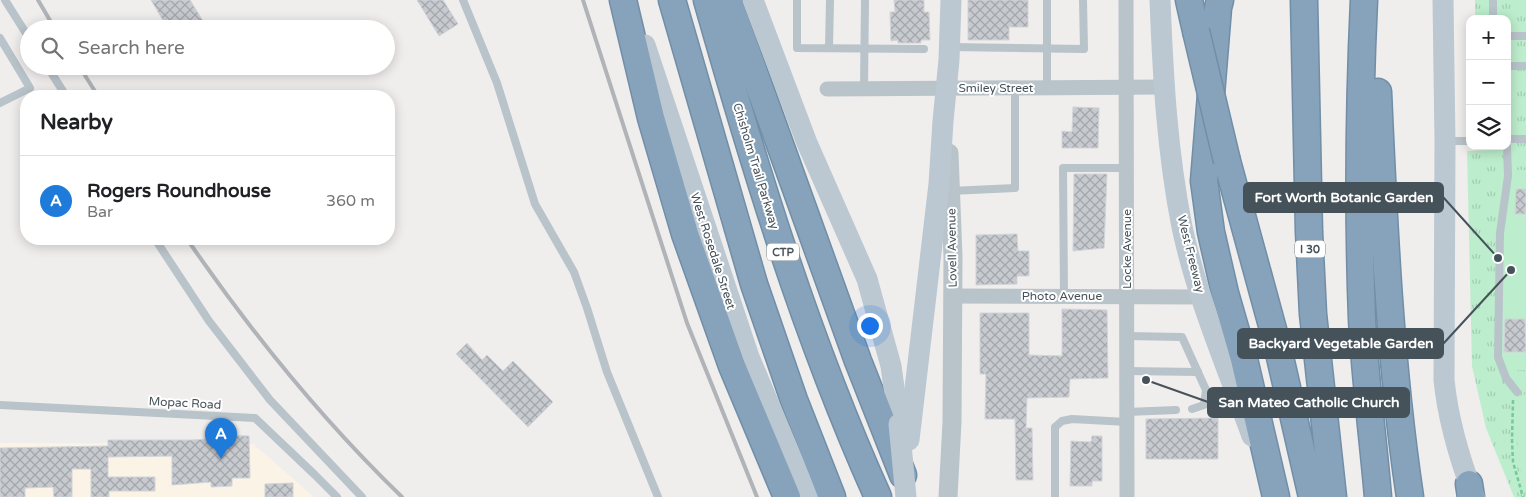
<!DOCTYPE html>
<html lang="en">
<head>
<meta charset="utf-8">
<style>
	:root { --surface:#fff; --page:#f2f2f2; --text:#202124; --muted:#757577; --line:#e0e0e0; --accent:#1e7bd9 }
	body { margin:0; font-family:"Varela Round",sans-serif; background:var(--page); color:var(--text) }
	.controls { position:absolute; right:15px; top:15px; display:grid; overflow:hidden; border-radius:10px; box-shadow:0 2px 12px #0003 }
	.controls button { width:45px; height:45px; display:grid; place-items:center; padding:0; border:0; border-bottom:1px solid var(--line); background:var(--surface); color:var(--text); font:25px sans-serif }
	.you { position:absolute; left:869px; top:325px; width:18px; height:18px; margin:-12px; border:4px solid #fff; border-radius:50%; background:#1a73e8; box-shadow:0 0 0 8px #1a73e833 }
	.badge { display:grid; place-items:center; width:32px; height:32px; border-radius:50%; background:var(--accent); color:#fff; font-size:16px; font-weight:700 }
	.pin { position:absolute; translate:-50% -41px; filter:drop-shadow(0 1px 2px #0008) }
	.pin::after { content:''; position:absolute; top:26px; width:18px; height:15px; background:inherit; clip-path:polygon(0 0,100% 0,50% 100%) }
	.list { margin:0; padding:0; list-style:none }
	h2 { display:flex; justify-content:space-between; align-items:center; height:65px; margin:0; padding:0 20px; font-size:21px }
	h2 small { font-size:16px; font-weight:400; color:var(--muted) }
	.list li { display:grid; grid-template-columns:32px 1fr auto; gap:15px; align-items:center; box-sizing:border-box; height:90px; padding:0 20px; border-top:1px solid var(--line) }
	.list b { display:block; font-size:19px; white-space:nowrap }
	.list p { margin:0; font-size:16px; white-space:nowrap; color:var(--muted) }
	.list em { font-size:16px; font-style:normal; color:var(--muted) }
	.icon { flex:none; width:28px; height:28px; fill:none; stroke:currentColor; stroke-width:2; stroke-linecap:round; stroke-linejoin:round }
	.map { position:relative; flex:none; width:1526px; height:497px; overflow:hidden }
	.search { position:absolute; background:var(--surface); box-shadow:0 2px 12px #0003; left:20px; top:20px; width:375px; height:55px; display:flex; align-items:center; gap:12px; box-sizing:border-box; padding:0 18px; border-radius:28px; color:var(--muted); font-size:19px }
	.panel { position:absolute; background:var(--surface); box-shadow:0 2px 12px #0003; left:20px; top:90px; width:375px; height:155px; border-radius:20px }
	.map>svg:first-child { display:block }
	.commercial { fill:#fbf4e6 }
	.park { fill:url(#park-tufts) }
	.garden { fill:#bcedcc }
	.building { fill:url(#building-cross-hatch); stroke:#d1d4d9 }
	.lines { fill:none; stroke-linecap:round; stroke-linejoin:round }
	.motorway-casing { stroke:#718ea7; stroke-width:29 }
	.path { stroke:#75ca9b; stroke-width:2.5; stroke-dasharray:4 2.5; stroke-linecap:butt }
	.service { stroke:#b9c3ca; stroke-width:8 }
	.minor { stroke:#b9c3ca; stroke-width:15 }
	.tertiary { stroke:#b9c3ca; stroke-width:19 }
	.secondary { stroke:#bbc7d1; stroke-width:21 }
	.motorway { stroke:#86a3bb; stroke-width:26 }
	.rail { stroke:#b0b3b8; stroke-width:4 }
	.motorway-bridge-casing { stroke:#718ea7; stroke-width:29; stroke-linecap:butt }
	.secondary-bridge { stroke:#bbc7d1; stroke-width:21 }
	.motorway-bridge { stroke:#86a3bb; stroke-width:26 }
	.labels { text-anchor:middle; stroke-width:4; stroke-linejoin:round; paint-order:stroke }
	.shield { fill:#fff; stroke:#7e868c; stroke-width:1 }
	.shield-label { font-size:11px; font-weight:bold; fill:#46525a }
	.street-label { font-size:12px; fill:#46525a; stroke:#fff }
	.leader { fill:none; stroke:#46525a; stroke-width:2 }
	.callout-dot { fill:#46525a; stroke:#fff; stroke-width:2 }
	.callout { fill:#46525a; stroke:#46525a; stroke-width:2 }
	.callout-label { font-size:14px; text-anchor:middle; font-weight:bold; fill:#fff }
</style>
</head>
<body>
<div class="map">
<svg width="1526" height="497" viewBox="0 0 1526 497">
	<defs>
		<pattern id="park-tufts" width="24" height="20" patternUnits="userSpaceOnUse" patternTransform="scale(1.25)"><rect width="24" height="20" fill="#bcedcc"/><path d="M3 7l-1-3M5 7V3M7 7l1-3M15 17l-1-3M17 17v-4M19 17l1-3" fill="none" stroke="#a3cdb1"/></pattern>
		<pattern id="building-cross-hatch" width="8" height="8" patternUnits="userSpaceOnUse" patternTransform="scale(1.25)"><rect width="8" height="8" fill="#c7cbd0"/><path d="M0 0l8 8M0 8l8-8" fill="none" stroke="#a3a7ac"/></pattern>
	</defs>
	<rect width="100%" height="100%" fill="#f0eded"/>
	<!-- commercial -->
	<path class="commercial" d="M0,443L253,444L314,497H0Z"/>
	<!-- park -->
	<path class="park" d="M1475,0H1526V497H1514L1486,428L1472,366L1467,151L1491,150V146H1507V19H1475Z"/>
	<!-- garden -->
	<g class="garden">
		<path d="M1498,170H1526V370L1495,371Z"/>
		<path d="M1526,394V492L1520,468L1515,414L1520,396Z"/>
	</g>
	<!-- building -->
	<g class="building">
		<path d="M151,0H190L208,29H168Z"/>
		<path d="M417,0H443L458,24L439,36Z"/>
		<path d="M894,0H924V12H929L930,40H921V43H898V40L891,41L890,12H895Z"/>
		<path d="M968,0H1028V27H1009V40H968Z"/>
		<path d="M1073,107L1099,108L1098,148H1062V131L1072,132Z"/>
		<path d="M1074,174H1107L1104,248L1073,251Z"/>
		<path d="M1516,189H1526V214H1515Z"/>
		<path d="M1017,234L1018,251H1029V276H1017V284L976,285V235Z"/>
		<path d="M1062,309L1107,310L1108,378L1070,379L1069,397L1027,398L1026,428H1032L1033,480H1016L1015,419H985L986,374H980V313H1029V355L1062,356Z"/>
		<path d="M1505,319H1525L1526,352H1504Z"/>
		<path d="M467,343L482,360L487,355L503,371L513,361L553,402L528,427L456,354Z"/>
		<path d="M1218,418V459H1146V419Z"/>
		<path d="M207,435L249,436L250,478H232V486L211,487V482L172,485V456L108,457V477H155V491H109V497H91V469H72V497H54L53,487L25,488V497H0V448L108,446V440H192L207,439Z"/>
		<path d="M1092,436H1102V481H1092V486H1070L1071,441L1091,442Z"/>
		<path d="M293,483V497H265V484Z"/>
	</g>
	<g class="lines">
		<!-- motorway casing -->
		<g class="motorway-casing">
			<g id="motorway">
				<path d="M623,0L651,118L685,234L732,366L787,497"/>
				<path d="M672,0L754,284L794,400L832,497"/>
				<path d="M707,0C755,169 806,337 878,497"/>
				<path d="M728,0L858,361L903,475"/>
				<path d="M1189,0L1196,31"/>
				<path d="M1220,0L1218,8L1204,181L1211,232L1225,293L1244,359L1276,497"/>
				<path d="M1304,0L1309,232L1313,314L1333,497"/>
				<path d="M1364,0C1359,106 1358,213 1362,319C1365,379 1373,438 1378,497"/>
				<path d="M1378,92C1384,227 1390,363 1410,497"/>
				<path d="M1227,161L1277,344L1312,497"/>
				<path d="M1469,484L1471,497"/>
			</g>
		</g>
		<!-- path -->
		<path class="path" d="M1513,400L1512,440L1513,462L1523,497"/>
		<!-- service -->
		<g class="service">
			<path d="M5,0L29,38"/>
			<path d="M463,0L497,83L535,204L574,272L587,308L607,372L658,497"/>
			<path d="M797,0V48L924,49"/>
			<path d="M1047,0V88"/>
			<path d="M1493,0V19"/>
			<path d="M1507,36H1526"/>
			<path d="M0,38L30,88L0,103"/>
			<path d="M950,47L1084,49L1083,0"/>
			<path d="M829,48L830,0"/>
			<path d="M47,66L66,96"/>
			<path d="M1507,66H1526"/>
			<path d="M864,89L865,0"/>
			<path d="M1507,139H1526"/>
			<path d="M1447,141H1470"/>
			<path d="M1507,146L1508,176L1500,233L1498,357L1506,378L1517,392"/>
			<path d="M950,191L1015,188V88"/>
			<path d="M155,239L209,321L270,400L362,497"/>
			<path d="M1064,296L1063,168H1127"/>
			<path d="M1127,336L1182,337L1206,390L1204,405L1192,409"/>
			<path d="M1127,371L1198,372"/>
			<path d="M0,405L255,418L315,475L337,497"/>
			<path d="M1127,412L1176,410"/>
			<path d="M1055,497V427L1062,421L1072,419L1127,422"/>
		</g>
		<!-- minor -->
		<g class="minor">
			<path d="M1126,0L1127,497"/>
			<path d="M827,89L1164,87"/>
			<path d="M952,296L1201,297"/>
		</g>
		<!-- tertiary -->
		<path class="tertiary" d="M948,497L952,422L953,257L949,153"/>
		<!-- secondary -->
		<g class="secondary">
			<path d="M753,0L807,143L867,279L891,366L899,424"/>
			<path d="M1160,0C1163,77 1167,151 1182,227C1197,298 1227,367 1252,436"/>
			<path d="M1443,0L1445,141L1444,380C1448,420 1460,460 1474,497"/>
			<path d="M645,45L749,357L808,497"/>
			<path d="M909,440L939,184L943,121L949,60L951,0"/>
		</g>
		<!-- motorway -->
		<use href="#motorway" class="motorway"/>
		<!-- rail -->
		<g class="rail">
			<path d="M38,0L55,29"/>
			<path d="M583,0L687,323L757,497"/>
			<path d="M79,66L98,96"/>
			<path d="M187,239C251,332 321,419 402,497"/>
		</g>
		<!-- motorway-bridge casing -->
		<g class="motorway-bridge-casing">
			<path id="motorway-bridge" d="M1196,31L1227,161"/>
		</g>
		<!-- secondary-bridge -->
		<path class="secondary-bridge" d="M899,424L906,497"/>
		<!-- motorway-bridge -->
		<use href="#motorway-bridge" class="motorway-bridge"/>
	</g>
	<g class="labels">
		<!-- shield labels -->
		<g class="shield">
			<rect x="1295" y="240.5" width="30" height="17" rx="4"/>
			<rect x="767" y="243.5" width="32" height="17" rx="4"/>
		</g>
		<g class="shield-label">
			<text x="1310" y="253">I 30</text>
			<text x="783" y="256">CTP</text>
		</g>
		<!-- street labels -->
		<g class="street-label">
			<text x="996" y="92">Smiley Street</text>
			<text transform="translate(756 166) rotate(73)" y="4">Chisholm Trail Parkway</text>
			<text transform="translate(952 248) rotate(-91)" y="4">Lovell Avenue</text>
			<text transform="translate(1127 249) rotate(-90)" y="4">Locke Avenue</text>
			<text transform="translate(713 251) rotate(72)" y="4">West Rosedale Street</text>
			<text transform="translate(1191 254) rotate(76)" y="4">West Freeway</text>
			<text x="1062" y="300">Photo Avenue</text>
			<text transform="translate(185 403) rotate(3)" y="4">Mopac Road</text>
		</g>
	</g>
	<!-- callouts -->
	<path class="leader" d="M1498 258L1443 197M1511 270L1443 344M1146 380L1208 402"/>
	<g class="callout-dot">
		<circle cx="1498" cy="258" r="5"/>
		<circle cx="1511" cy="270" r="5"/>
		<circle cx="1146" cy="380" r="5"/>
	</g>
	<g class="callout">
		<rect x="1244" y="183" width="199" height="29" rx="5"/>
		<rect x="1238" y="329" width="205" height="29" rx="5"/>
		<rect x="1208" y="388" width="201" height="29" rx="5"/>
	</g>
	<g class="callout-label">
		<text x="1344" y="202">Fort Worth Botanic Garden</text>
		<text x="1341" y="348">Backyard Vegetable Garden</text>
		<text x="1309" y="407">San Mateo Catholic Church</text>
	</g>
</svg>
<div class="controls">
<button>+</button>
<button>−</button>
<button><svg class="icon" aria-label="layers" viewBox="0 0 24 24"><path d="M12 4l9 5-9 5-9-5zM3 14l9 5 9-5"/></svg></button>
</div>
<div class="you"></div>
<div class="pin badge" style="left:221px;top:459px">A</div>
<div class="search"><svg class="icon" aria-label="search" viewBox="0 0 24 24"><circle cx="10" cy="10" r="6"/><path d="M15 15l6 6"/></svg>Search here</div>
<section class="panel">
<h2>Nearby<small></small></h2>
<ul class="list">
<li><span class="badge">A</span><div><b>Rogers Roundhouse</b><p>Bar</p></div><em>360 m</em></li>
</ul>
</section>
</div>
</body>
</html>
